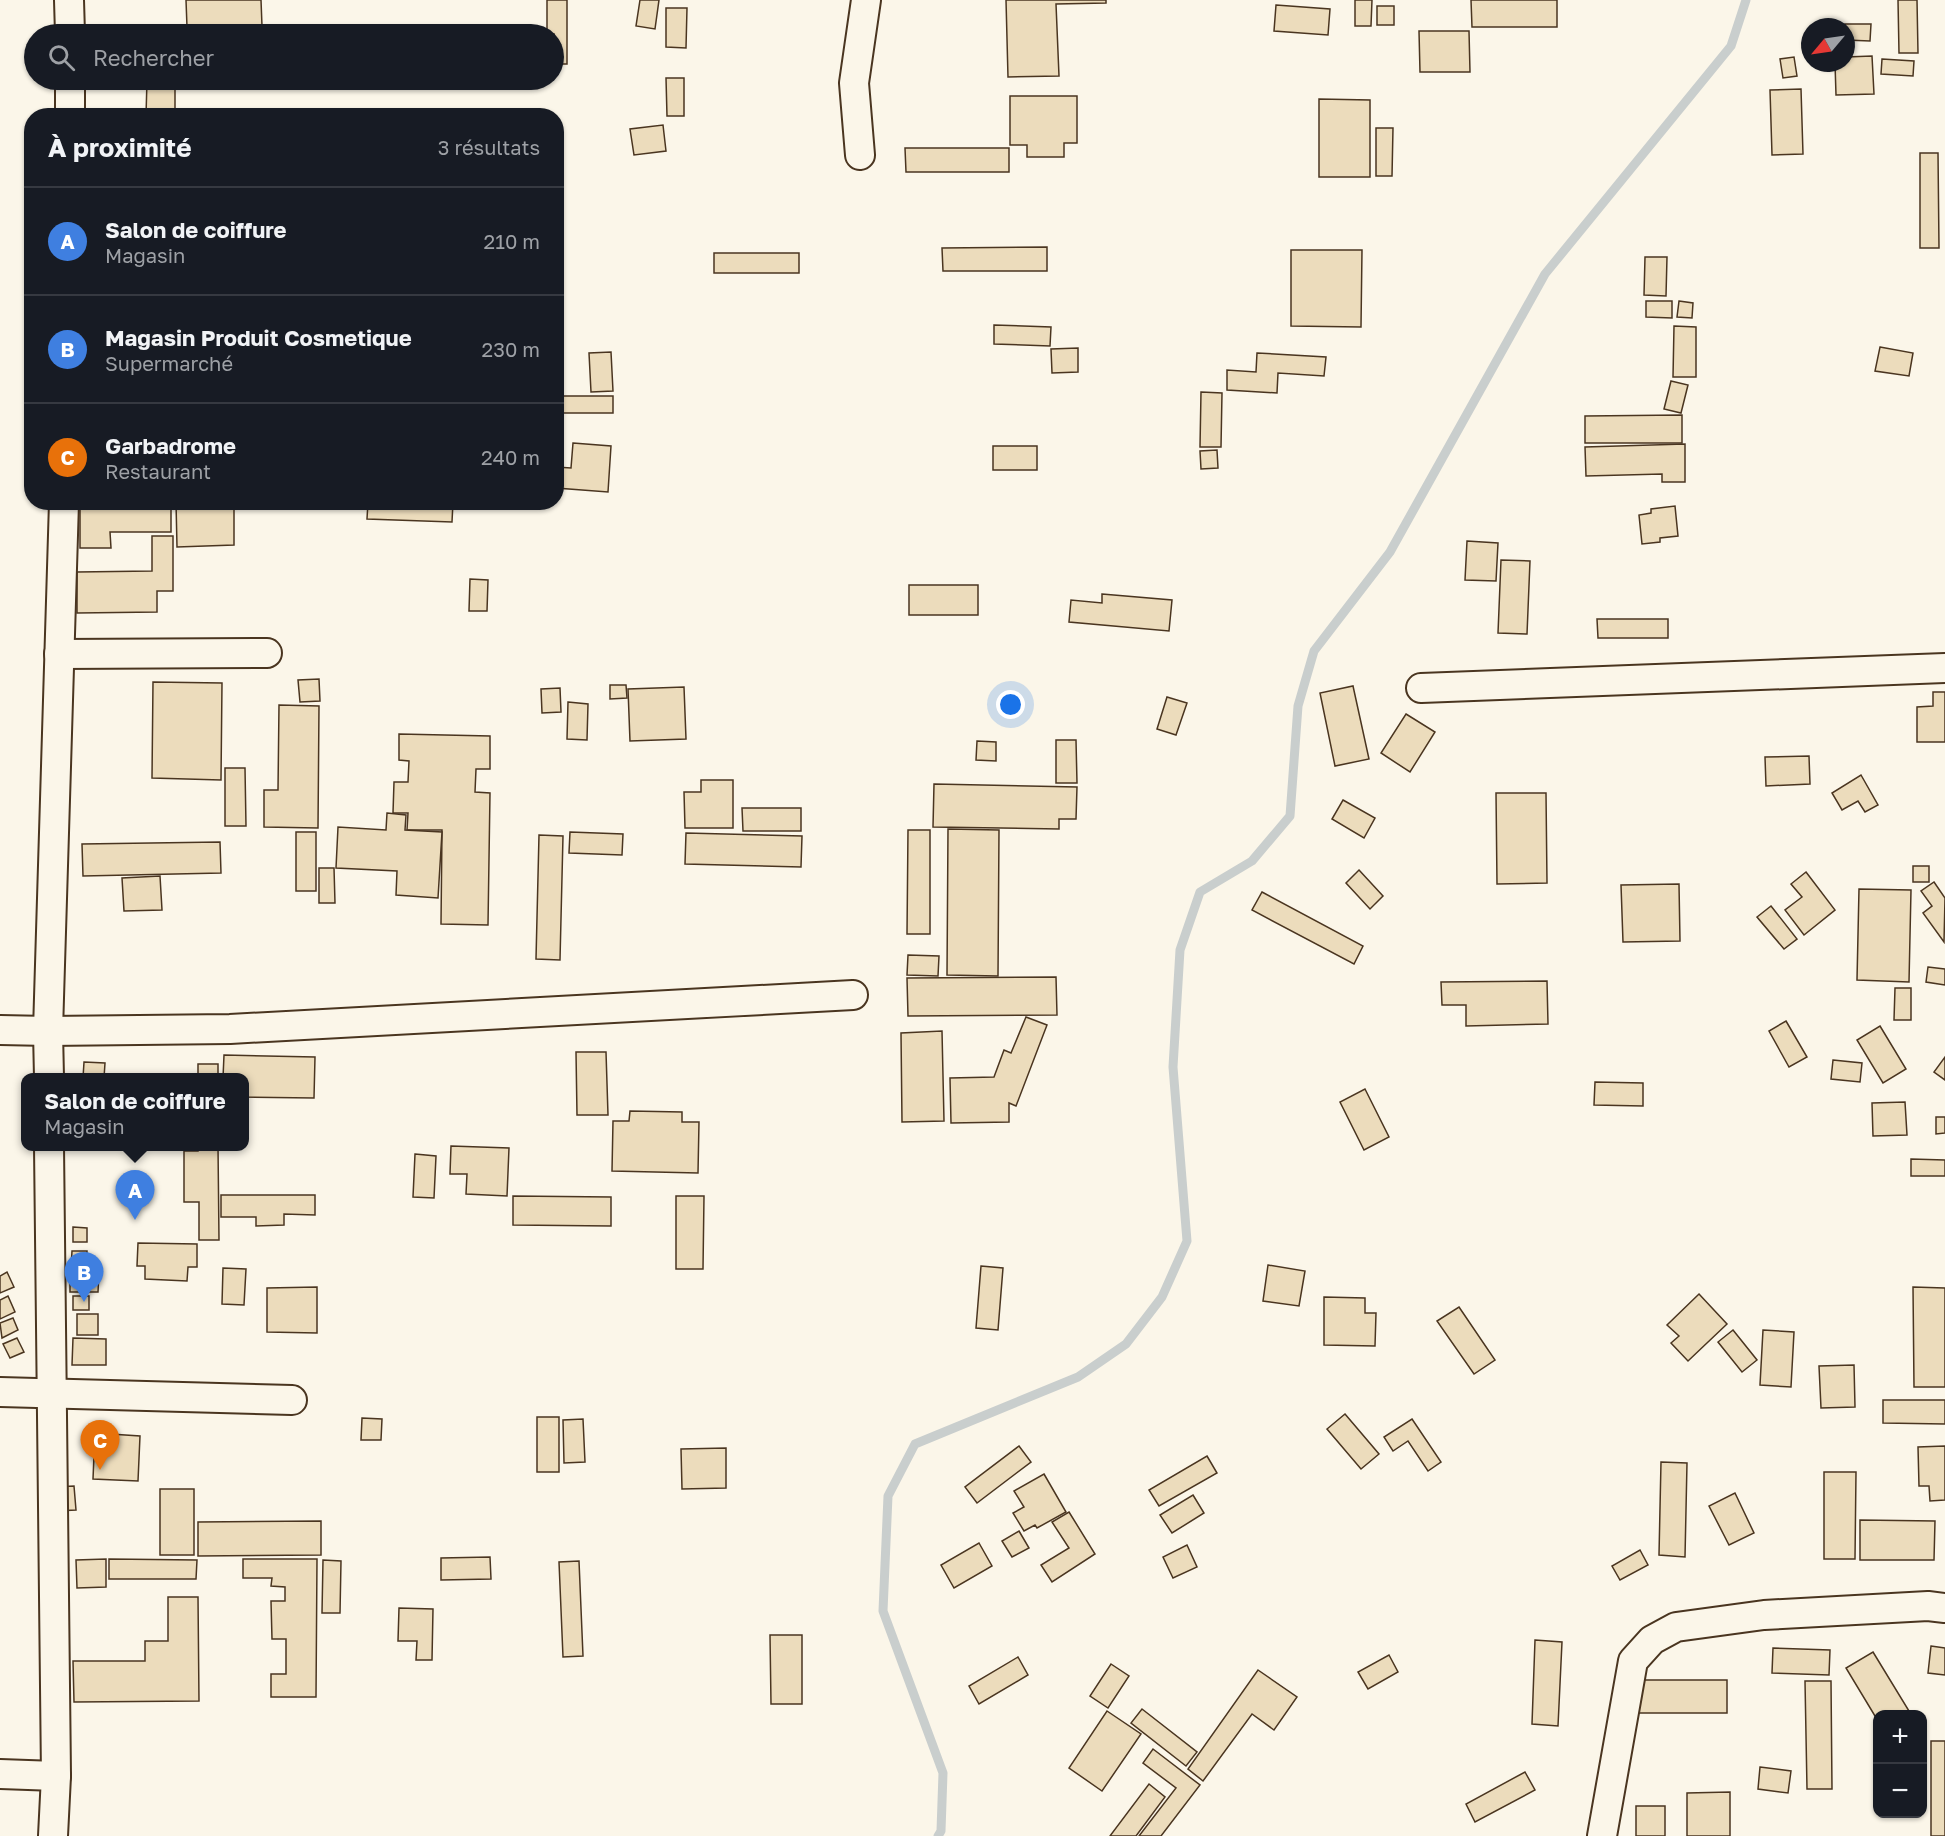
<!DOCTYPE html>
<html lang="fr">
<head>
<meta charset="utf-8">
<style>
	:root { --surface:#171b24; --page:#242831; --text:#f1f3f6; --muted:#9ea1a6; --line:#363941; --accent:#0b8043 }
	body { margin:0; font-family:"Golos Text",sans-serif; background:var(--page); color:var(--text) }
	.controls { position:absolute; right:18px; bottom:18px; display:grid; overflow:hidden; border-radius:12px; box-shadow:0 2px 4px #0004 }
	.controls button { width:54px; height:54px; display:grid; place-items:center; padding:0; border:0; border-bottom:2px solid var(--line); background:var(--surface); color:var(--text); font:30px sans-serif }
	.compass { position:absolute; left:1801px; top:18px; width:54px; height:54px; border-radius:50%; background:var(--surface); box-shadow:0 2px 4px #0004; rotate:241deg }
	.you { position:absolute; left:1011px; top:705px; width:21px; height:21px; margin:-15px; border:4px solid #fff; border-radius:50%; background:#1a73e8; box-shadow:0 0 0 9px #1a73e833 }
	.badge { display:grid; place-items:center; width:39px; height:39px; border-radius:50%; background:var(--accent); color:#fff; font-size:20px; font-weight:700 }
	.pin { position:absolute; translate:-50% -50px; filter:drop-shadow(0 2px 3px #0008) }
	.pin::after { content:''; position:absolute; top:32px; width:21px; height:18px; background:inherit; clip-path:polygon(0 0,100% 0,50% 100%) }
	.popup { position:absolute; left:21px; top:1073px; width:228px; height:78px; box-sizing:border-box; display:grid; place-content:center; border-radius:12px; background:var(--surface); filter:drop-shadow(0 2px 4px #0005); font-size:20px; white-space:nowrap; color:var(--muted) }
	.popup b { font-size:22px; color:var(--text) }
	.popup::after { content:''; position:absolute; left:50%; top:100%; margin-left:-12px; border:12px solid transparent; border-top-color:var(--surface) }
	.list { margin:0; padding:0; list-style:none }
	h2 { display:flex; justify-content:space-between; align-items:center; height:78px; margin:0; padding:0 24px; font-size:26px }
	h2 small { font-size:20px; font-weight:400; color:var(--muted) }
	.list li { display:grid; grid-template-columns:39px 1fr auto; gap:18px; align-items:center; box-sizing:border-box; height:108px; padding:0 24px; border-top:2px solid var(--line) }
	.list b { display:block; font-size:22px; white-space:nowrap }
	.list p { margin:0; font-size:20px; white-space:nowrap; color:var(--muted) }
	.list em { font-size:20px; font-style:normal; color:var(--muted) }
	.icon { flex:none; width:33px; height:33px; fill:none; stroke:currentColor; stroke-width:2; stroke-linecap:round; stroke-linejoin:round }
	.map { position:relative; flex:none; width:1945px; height:1836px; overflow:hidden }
	.search { position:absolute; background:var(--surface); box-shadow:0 2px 4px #0004; left:24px; top:24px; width:540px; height:66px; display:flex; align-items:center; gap:15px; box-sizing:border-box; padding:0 21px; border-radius:33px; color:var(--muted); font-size:22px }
	.panel { position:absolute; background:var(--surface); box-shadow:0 2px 4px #0004; left:24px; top:108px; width:540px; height:402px; border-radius:24px }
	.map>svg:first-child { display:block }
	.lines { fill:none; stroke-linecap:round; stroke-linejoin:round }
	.stream { stroke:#c9cecd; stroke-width:9 }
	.building { fill:#ecdcbc; stroke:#4a3520; stroke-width:1.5 }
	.street-casing { stroke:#4a3520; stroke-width:32 }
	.street { stroke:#fbf6e9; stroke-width:28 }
</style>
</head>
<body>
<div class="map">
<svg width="1945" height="1836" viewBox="0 0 1945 1836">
	<rect width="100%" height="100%" fill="#fbf6e9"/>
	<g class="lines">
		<!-- stream -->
		<path class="stream" d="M938,1836L941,1831L943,1773L883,1611L888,1496L915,1444L1078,1377L1126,1344L1162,1297L1187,1241L1173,1067L1180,950L1200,892L1252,861L1290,816L1298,706L1314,651L1390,552L1545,274L1731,46L1746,0"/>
	</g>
	<!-- building -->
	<g class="building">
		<path d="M186,0H261L262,26L187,27Z"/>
		<path d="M547,0H567V64H554V34H547Z"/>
		<path d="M640,0H659L655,29L636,26Z"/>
		<path d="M1006,0H1106V3L1056,4L1059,76L1008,77Z"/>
		<path d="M1355,0H1372L1371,26H1355Z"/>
		<path d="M1471,0H1557V27H1472Z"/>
		<path d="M1898,0H1917L1918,53H1899Z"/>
		<path d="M1276,5L1330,9L1328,35L1274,31Z"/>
		<rect x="1377" y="6" width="17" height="19"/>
		<path d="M666,8H687L686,48L666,47Z"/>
		<path d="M1845,24H1871L1870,41L1846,40Z"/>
		<rect x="88" y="25" width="87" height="9"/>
		<path d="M1419,31H1469L1470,72H1420Z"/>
		<path d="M1872,56L1874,94L1836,95L1835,63H1846V57Z"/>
		<path d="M1794,57L1797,76L1783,78L1780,59Z"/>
		<path d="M1882,59L1914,61L1913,76L1881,74Z"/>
		<path d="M666,78H684V116H667Z"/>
		<path d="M147,80H175V116H146Z"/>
		<path d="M1801,89L1803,154L1772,155L1770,90Z"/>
		<path d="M1010,96H1077V143H1064V157H1027V145H1010Z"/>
		<path d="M1319,99L1370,100V177H1319Z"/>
		<path d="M663,125L666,151L634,155L630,129Z"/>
		<path d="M1376,128H1393L1392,176H1376Z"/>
		<path d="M905,148H1009V172H906Z"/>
		<path d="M1920,153H1938L1939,248H1920Z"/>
		<path d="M1047,247V271H943L942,248Z"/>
		<path d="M1291,250H1362L1361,327L1291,326Z"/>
		<rect x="714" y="253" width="85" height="20"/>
		<path d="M1645,257H1667L1666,296L1644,295Z"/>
		<path d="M1646,301H1672V318L1646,317Z"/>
		<path d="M1679,301L1693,303L1692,318L1677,317Z"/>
		<path d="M994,325L1051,327L1050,346L994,344Z"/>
		<path d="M1674,326L1696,327V377H1673Z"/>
		<path d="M1880,347L1913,353L1909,376L1875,371Z"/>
		<path d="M1078,348V372L1052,373L1051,349Z"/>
		<path d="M611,352L613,391L591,392L589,353Z"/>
		<path d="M1257,353L1326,357L1324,376L1278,373L1277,393L1227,390V370L1256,372Z"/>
		<path d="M1671,381L1688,385L1681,413L1664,409Z"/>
		<path d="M1201,392L1222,393L1221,447H1200Z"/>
		<rect x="556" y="396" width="57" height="17"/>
		<path d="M1682,415V443H1585V416Z"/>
		<path d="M573,443L611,446L608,492L556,488V467L571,468Z"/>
		<path d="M1685,444V482H1662V474L1586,476L1585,447Z"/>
		<rect x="993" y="446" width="44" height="24"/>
		<path d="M1217,450L1218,468L1201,469L1200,451Z"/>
		<path d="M80,502H171V532H110L111,548H80Z"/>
		<path d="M176,502H234V545L177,547Z"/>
		<path d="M368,502H453L452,522L367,519Z"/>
		<path d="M1675,506L1678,536L1660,538V542L1642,544L1639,515L1651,513V509Z"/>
		<path d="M152,536H173V591H157V612L77,613V572L152,571Z"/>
		<path d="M1467,541L1498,543L1496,581L1465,580Z"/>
		<path d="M1501,560L1530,561L1527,634L1498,633Z"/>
		<path d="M470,579L488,580L487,611H469Z"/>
		<rect x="909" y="585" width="69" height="30"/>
		<path d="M1102,594L1172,600L1169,631L1069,622L1071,600L1102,603Z"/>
		<path d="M1597,619H1668V638H1598Z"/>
		<path d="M319,679L320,701L300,702L298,680Z"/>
		<path d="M153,682L222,683L221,780L152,778Z"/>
		<path d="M610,685H626L627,698L610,699Z"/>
		<path d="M1353,686L1369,759L1335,766L1320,693Z"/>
		<path d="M684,687L686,739L630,741L628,689Z"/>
		<path d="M560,688L561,712L542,713L541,689Z"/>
		<path d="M1933,692H1945V742H1917V707L1933,706Z"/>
		<path d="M1167,697L1187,703L1176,735L1157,729Z"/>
		<path d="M568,702L588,704L587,740L567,739Z"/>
		<path d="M279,705L319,706L318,828L264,827V790H278Z"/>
		<path d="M1406,714L1435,732L1410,772L1381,753Z"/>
		<path d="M399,734L490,736V769H476L475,792L490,793L488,925L441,924L442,830H407L408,813H393L394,782H408L409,761L399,760Z"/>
		<path d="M1056,740H1076L1077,783H1056Z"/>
		<path d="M977,741L996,742V761L976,760Z"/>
		<path d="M1809,756L1810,784L1766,786L1765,757Z"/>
		<path d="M225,768H245L246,826H225Z"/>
		<path d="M1861,775L1878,805L1865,812L1858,801L1842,810L1832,793Z"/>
		<path d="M701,780H733V828H685L684,792H701Z"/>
		<path d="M934,784L1077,787L1076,819H1059V829L933,827Z"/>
		<path d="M1496,793H1546L1547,883L1497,884Z"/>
		<path d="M1343,800L1375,818L1364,838L1332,819Z"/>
		<path d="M742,808H801V831H743Z"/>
		<path d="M387,813L406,815L405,830L442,832L438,898L396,895L397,871L336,868L338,827L386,830Z"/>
		<path d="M948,829L999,830L998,976L947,975Z"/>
		<path d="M908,830H930V934H907Z"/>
		<rect x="296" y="832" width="20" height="59"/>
		<path d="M570,832L623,834L622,855L569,853Z"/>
		<path d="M686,833L802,836L801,867L685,864Z"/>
		<path d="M539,835L563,836L560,960L536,959Z"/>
		<path d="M220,842L221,873L83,876L82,844Z"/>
		<rect x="1913" y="866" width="16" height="16"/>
		<path d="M319,868H334L335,903H319Z"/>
		<path d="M1359,870L1383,896L1370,909L1346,883Z"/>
		<path d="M1806,872L1835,910L1804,935L1785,910L1802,897L1791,884Z"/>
		<path d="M160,876L162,910L124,911L122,878Z"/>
		<path d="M1934,882L1945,898L1944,942L1923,913L1932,906L1921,891Z"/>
		<path d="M1679,884L1680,941L1623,942L1621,885Z"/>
		<path d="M1859,889L1911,890L1909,982L1857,980Z"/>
		<path d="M1262,892L1363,946L1354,964L1252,910Z"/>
		<path d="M1771,906L1797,939L1784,949L1757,917Z"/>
		<path d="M908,955L939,956L938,976L907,975Z"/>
		<path d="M1928,967L1945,969V985L1926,982Z"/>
		<path d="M1056,977L1057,1015L908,1016L907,978Z"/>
		<path d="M1547,981L1548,1024L1466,1026V1005H1442L1441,982Z"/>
		<path d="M1895,988H1911V1020H1894Z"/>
		<path d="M1026,1017L1047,1025L1016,1106L1009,1103V1122L951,1123L950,1078L994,1077L1004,1050L1011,1053Z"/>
		<path d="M1786,1021L1807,1057L1789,1067L1769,1031Z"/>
		<path d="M1880,1026L1906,1069L1883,1083L1857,1040Z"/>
		<path d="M942,1031L944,1121L902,1122L901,1033Z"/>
		<path d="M576,1052H606L608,1115H577Z"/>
		<path d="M224,1055L315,1057L314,1098L244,1097V1078H223Z"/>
		<path d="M1945,1057V1080L1934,1072Z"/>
		<path d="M1833,1060L1862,1063L1860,1082L1831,1079Z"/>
		<path d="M84,1062L105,1063L104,1078H83Z"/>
		<rect x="198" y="1064" width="20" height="14"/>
		<path d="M1595,1082L1643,1083V1106L1594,1105Z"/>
		<path d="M1365,1089L1389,1137L1364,1150L1340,1102Z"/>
		<path d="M1905,1102L1907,1135L1873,1136L1872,1103Z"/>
		<path d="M630,1111L682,1112V1122H699L698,1173L612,1171L613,1121H629Z"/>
		<path d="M1936,1117H1945V1133L1936,1134Z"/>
		<path d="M198,1146H218L219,1240H199V1202H184V1151H198Z"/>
		<path d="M451,1146L509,1148L507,1196L466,1194L467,1174H450Z"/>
		<path d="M415,1154L436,1156L434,1198L413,1197Z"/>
		<path d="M1911,1159L1945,1160V1176H1911Z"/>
		<path d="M221,1195H315V1215L284,1214V1225L256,1226V1217H221Z"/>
		<path d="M513,1196L611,1197V1226L513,1225Z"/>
		<path d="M676,1196H704L703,1269H676Z"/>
		<path d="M73,1227L87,1228V1242H73Z"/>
		<path d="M138,1243L197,1244V1267H188L187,1281L145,1279V1266H137Z"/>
		<path d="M72,1251H87V1268H71Z"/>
		<path d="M1268,1265L1305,1271L1299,1306L1263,1301Z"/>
		<path d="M981,1266L1003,1268L998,1330L976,1328Z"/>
		<path d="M223,1268L246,1269L244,1305L222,1304Z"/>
		<path d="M70,1271L99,1272L98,1292H70Z"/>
		<path d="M7,1272L14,1287L0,1293V1276Z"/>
		<path d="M317,1287V1333L267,1332V1288Z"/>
		<path d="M1913,1287L1945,1288V1387H1914Z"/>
		<path d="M1699,1294L1727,1324L1688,1361L1671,1343L1679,1336L1667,1325Z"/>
		<path d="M8,1296L15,1312L0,1319V1300Z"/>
		<rect x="73" y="1296" width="16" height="14"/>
		<path d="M1324,1297L1365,1298V1313H1376L1375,1346L1324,1345Z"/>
		<path d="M1459,1307L1495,1360L1474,1374L1437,1321Z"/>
		<rect x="77" y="1314" width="21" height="21"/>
		<path d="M13,1318L18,1330L2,1338L0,1323Z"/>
		<path d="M1733,1330L1757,1360L1742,1372L1718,1342Z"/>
		<path d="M1763,1330L1794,1332L1791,1387L1760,1385Z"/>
		<path d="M17,1338L24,1352L10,1358L3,1344Z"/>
		<path d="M73,1338L106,1339V1365H72Z"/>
		<path d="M1854,1365L1855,1407L1821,1408L1819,1366Z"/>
		<path d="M1883,1400H1945V1424L1883,1423Z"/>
		<path d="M1345,1414L1379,1454L1361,1469L1327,1429Z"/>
		<rect x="537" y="1417" width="22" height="55"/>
		<path d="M362,1418L382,1419L381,1440H361Z"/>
		<path d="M583,1419L585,1462L564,1463L563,1420Z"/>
		<path d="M1412,1419L1441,1462L1428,1471L1408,1441L1393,1451L1384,1437Z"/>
		<path d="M95,1433L140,1436L138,1481L93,1479Z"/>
		<path d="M1019,1446L1031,1462L977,1503L965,1487Z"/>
		<path d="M1945,1446V1500L1930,1501L1929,1486H1919L1918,1447Z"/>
		<path d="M726,1448V1488L682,1489L681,1449Z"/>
		<path d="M1207,1456L1217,1473L1159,1506L1149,1490Z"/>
		<path d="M1661,1462L1687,1463L1685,1557L1659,1555Z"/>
		<path d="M1824,1472H1856L1855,1559H1824Z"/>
		<path d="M1044,1474L1066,1512L1037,1528L1035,1525L1024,1531L1013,1513L1024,1507L1014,1491Z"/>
		<path d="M74,1486L76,1510L56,1511L54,1487Z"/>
		<rect x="160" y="1489" width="34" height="66"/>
		<path d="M1735,1493L1754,1533L1729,1545L1709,1506Z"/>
		<path d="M1193,1495L1204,1513L1172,1533L1160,1515Z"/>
		<path d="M1069,1512L1095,1554L1052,1582L1041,1565L1069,1548L1052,1522Z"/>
		<path d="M1860,1520L1935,1521L1934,1560H1860Z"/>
		<path d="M321,1521V1555L198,1556V1522Z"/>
		<path d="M1019,1531L1029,1548L1012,1557L1002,1541Z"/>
		<path d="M979,1543L992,1566L954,1588L941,1565Z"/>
		<path d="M1187,1545L1197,1567L1173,1578L1163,1557Z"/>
		<path d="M1640,1550L1648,1565L1620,1580L1612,1566Z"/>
		<path d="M490,1557L491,1579L441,1580V1558Z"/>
		<path d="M106,1559V1587L77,1588L76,1560Z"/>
		<path d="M109,1559L197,1560L196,1579H109Z"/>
		<path d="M243,1559H317L316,1697H271V1674H286V1639H272L271,1601H285V1587L271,1586L272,1578H243Z"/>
		<path d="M323,1560L341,1561L340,1613H322Z"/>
		<path d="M579,1561L583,1656L563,1657L559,1562Z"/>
		<path d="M168,1597H198L199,1701L74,1702L73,1661H145V1641H168Z"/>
		<path d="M399,1608L433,1609L432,1660H416L417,1641H398Z"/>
		<path d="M770,1635H802V1704H771Z"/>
		<path d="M1535,1640L1562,1642L1558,1726L1532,1724Z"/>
		<path d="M1931,1646L1945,1648V1675L1928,1673Z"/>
		<path d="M1773,1648L1830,1650L1829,1675L1772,1673Z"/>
		<path d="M1873,1652L1909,1711L1904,1714H1878V1721L1846,1668Z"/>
		<path d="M1389,1655L1398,1672L1368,1689L1358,1672Z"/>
		<path d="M1018,1657L1028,1675L979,1704L969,1686Z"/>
		<path d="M1111,1664L1129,1676L1108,1708L1090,1696Z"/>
		<path d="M1258,1670L1297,1697L1274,1730L1252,1714L1203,1781L1188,1769Z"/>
		<path d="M1635,1680H1727V1713H1636Z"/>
		<path d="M1805,1681H1831L1832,1789H1807Z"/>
		<path d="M1142,1709L1197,1752L1186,1766L1131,1723Z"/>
		<path d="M1107,1711L1141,1734L1102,1791L1069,1768Z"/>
		<rect x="1931" y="1741" width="14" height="95"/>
		<path d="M1153,1749L1200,1785L1161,1836H1139L1176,1788L1143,1763Z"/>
		<path d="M1760,1767L1791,1771L1788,1793L1758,1789Z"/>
		<path d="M1525,1772L1535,1790L1475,1822L1466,1804Z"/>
		<path d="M1149,1784L1165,1797L1136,1836H1110Z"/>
		<path d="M1730,1792V1836H1687V1793Z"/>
		<rect x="1636" y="1806" width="29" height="30"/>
	</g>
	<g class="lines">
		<!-- street casing -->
		<g class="street-casing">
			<g id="street">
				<path d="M69,0L70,34"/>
				<path d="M70,80V116"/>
				<path d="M860,155L854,83L866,0"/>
				<path d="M59,654L267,653"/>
				<path d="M1421,688L1945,668"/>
				<path d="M0,1030L48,1031L230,1029L853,995"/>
				<path d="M49,1078L48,1031L64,502"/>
				<path d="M49,1146L56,1776L53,1836"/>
				<path d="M0,1392L292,1400"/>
				<path d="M0,1774L56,1776"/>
				<path d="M1602,1836L1633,1661L1652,1640L1676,1627L1764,1615L1928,1606L1945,1608"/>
			</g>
		</g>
		<!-- street -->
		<use href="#street" class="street"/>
	</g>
</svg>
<div class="controls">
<button>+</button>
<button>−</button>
</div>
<svg class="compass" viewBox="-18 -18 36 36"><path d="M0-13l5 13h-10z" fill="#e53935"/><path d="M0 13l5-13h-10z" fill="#9ea1a6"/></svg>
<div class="you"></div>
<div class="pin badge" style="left:135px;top:1220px;background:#3f7fe0">A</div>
<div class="popup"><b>Salon de coiffure</b>Magasin</div>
<div class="pin badge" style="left:84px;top:1302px;background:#3f7fe0">B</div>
<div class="pin badge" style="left:100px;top:1470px;background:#e8710a">C</div>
<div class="search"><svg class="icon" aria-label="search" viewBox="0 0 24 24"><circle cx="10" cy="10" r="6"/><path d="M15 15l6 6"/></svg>Rechercher</div>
<section class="panel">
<h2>À proximité<small>3 résultats</small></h2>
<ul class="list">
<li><span class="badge" style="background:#3f7fe0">A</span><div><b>Salon de coiffure</b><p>Magasin</p></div><em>210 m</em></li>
<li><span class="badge" style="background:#3f7fe0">B</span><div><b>Magasin Produit Cosmetique</b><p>Supermarché</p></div><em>230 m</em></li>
<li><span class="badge" style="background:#e8710a">C</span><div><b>Garbadrome</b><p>Restaurant</p></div><em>240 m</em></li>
</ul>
</section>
</div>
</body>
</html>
